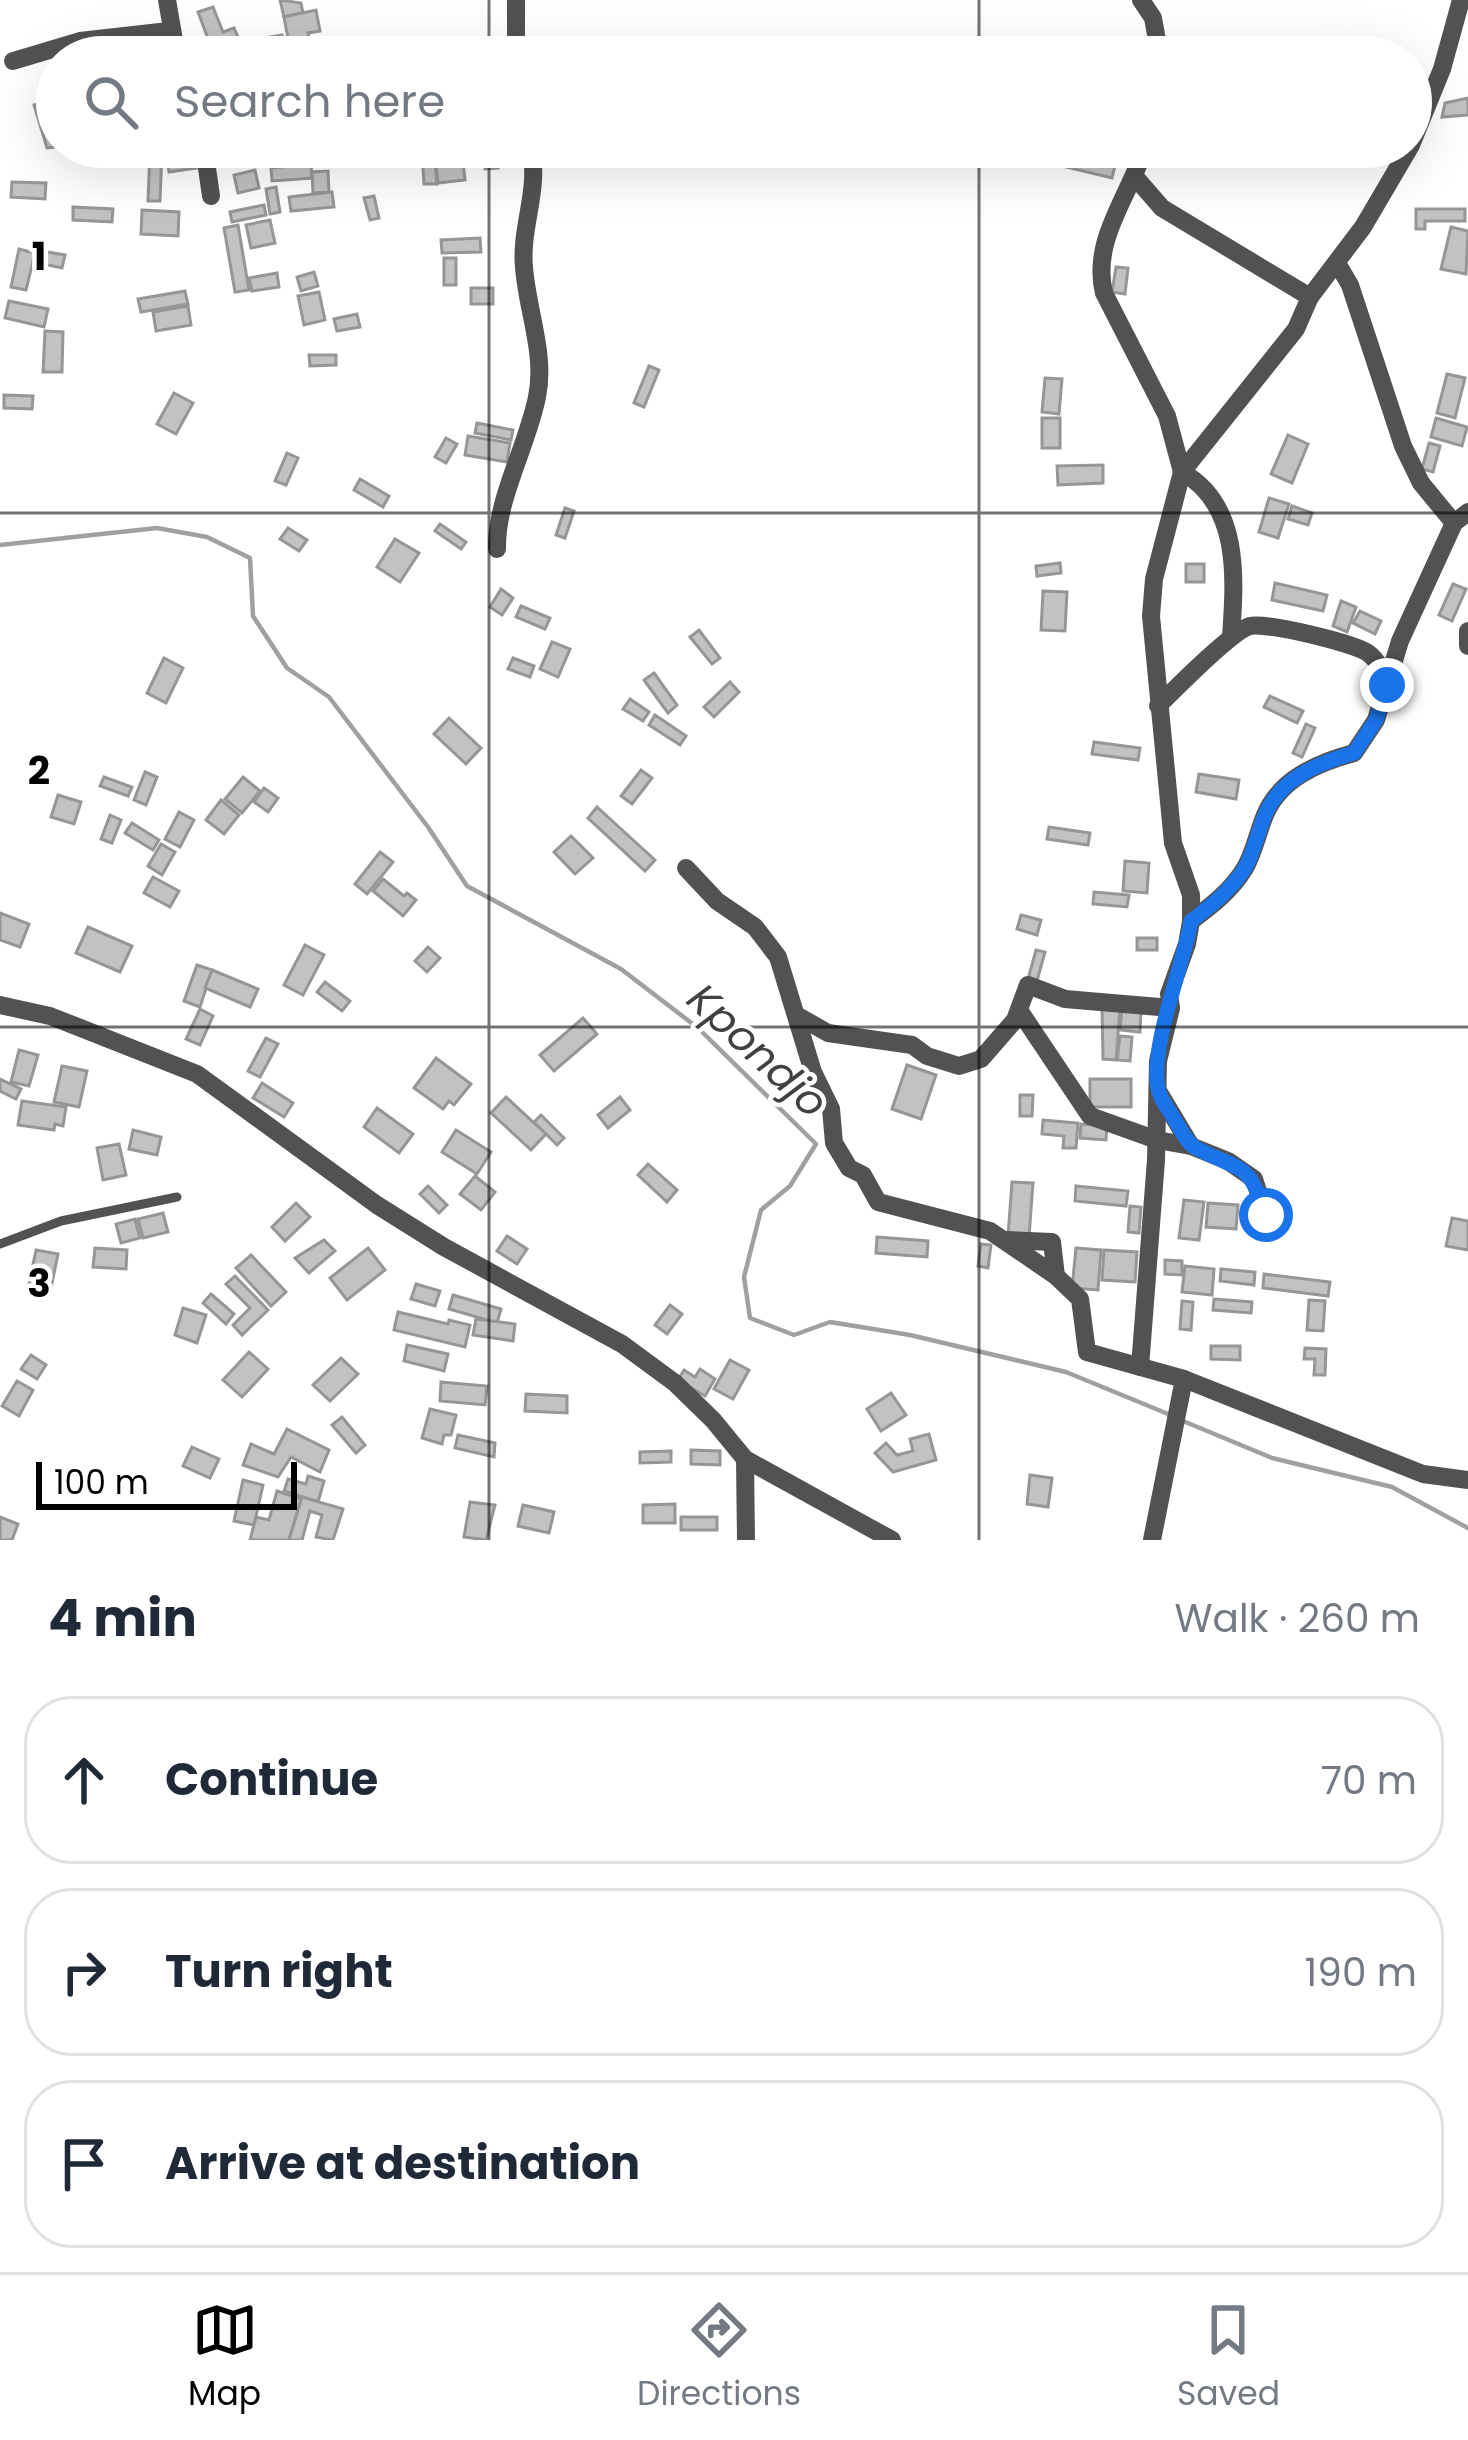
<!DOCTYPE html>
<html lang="en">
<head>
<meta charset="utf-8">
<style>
	:root { --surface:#fff; --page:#f2f2f3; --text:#1f2937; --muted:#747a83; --line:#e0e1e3; --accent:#000 }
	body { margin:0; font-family:Poppins,sans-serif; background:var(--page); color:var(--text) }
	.scale { position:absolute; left:36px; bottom:30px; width:261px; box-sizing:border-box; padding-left:12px; border:6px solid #000; border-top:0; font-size:33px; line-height:42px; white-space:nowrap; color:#000; -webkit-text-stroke:9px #fff; paint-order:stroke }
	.stop { position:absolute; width:36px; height:36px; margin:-27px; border:9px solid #1a73e8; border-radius:50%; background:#fff }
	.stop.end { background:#1a73e8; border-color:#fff; box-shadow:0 3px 12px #0008 }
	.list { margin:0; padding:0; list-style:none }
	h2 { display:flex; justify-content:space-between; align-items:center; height:156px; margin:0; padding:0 48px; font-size:51px }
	h2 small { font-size:39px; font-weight:400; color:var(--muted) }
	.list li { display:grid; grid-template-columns:78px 1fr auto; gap:36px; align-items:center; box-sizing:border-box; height:168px; margin:0 24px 24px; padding:0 24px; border:3px solid var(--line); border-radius:48px }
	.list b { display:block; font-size:45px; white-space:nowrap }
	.list em { font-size:39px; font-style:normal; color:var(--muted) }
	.icon { flex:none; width:66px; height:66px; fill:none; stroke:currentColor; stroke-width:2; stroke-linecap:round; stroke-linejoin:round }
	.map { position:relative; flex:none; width:1468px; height:1540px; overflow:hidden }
	.search { position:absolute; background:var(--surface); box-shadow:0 12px 48px #0002; left:36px; right:36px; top:36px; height:132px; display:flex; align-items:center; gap:30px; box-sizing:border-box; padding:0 42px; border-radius:66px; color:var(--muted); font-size:45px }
	.sheet { height:732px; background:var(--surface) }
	nav { display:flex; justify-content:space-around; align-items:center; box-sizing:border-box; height:168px; border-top:3px solid var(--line); background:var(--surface); font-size:33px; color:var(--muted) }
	nav a { display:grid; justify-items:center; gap:6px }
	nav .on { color:var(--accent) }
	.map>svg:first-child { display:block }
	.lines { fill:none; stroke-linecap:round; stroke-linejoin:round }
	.stream { stroke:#a0a0a0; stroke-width:4.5 }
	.building { fill:#c2c2c2; stroke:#969696; stroke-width:3 }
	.lane { stroke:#525252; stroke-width:9 }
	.street { stroke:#525252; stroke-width:18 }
	.route { stroke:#1a73e8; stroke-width:15 }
	.grid { fill:none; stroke:#000; stroke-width:3; stroke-opacity:0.55 }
	.labels { text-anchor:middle; stroke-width:9; stroke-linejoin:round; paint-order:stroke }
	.water-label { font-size:42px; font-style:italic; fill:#414141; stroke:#fff }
	.grid-label { font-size:39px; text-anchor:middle; font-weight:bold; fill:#000; stroke:#fff; stroke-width:9; stroke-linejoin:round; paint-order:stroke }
</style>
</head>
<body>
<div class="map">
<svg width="1468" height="1540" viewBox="0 0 1468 1540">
	<rect width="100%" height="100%" fill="#fff"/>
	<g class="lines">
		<!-- stream -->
		<g class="stream">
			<path d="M0,545L157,528L207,537L250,558L253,616L287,668L329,697L428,827L467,886L621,969L698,1028L816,1144L790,1186L761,1210L744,1277L750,1318L794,1335L830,1322L910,1335L1066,1372L1173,1416"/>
			<path d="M1183,1421L1272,1458L1392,1487L1468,1528"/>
		</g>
	</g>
	<!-- building -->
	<g class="building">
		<path d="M280,0L301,3L303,13L284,17Z"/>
		<path d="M213,7L223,32L234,28L240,42L213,52L198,12Z"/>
		<path d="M316,10L320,31L308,33L310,40L289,44L284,17Z"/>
		<path d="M282,35L286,57H248L246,41Z"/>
		<path d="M1468,98V115L1442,117L1445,103Z"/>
		<path d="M57,101L58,147L47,148L34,105Z"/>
		<path d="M194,147L197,168L169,172L166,149Z"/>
		<path d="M1053,147H1092L1118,153L1112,178L1049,163Z"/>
		<path d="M497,148L498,168L485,169L484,149Z"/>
		<path d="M150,150H162L160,201H148Z"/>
		<path d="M434,152L437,184H424L422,153Z"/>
		<path d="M462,154L465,180L438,183L435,157Z"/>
		<path d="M311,164L312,178L272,181L271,168Z"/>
		<path d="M255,170L259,188L238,193L234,175Z"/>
		<path d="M328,171L329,192L313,193L312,172Z"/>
		<path d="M12,182L46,183L45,199L11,197Z"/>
		<path d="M276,187L280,212L270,214L266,189Z"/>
		<path d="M332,192L334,207L291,211L289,197Z"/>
		<path d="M374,196L379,218L370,220L364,198Z"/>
		<path d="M264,205L266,215L232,222L230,212Z"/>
		<path d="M73,207L113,209L112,222L73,220Z"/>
		<path d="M1416,209H1465V221H1425V229H1416Z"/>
		<path d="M142,210L179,212L178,236L141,234Z"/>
		<path d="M270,220L275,243L251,248L246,225Z"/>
		<path d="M238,225L249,290L235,292L224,228Z"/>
		<path d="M1451,227L1468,231L1466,274L1441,269Z"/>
		<path d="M480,238L481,252L442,253L441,240Z"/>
		<path d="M19,249L35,253L26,290L11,287Z"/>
		<path d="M42,251L65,255L62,268L39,263Z"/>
		<rect x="444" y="258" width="12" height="27"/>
		<path d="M1116,267L1128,268L1125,294L1112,292Z"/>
		<path d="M314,272L318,286L301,291L297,277Z"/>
		<path d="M277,273L279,287L252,291L249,278Z"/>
		<rect x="471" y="288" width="22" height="16"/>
		<path d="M185,291L188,304L141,312L138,299Z"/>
		<path d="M319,292L325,320L304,325L298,296Z"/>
		<path d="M9,301L48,309L44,327L5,318Z"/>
		<path d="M188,306L191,325L156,331L153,312Z"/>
		<path d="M357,314L360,327L337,331L334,319Z"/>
		<path d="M45,331L63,332L62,372H43Z"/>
		<path d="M309,355H336V365L310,366Z"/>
		<path d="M649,366L659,370L644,407L634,403Z"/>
		<path d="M1447,374L1465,378L1455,418L1437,413Z"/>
		<path d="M1045,378L1062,379L1059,414L1042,412Z"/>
		<path d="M174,393L193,403L176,434L157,424Z"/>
		<path d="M4,395L33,396L32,409L4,408Z"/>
		<rect x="1042" y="418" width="18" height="30"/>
		<path d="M1436,418L1467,427L1462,446L1431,437Z"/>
		<path d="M477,423L513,430L511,440L475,433Z"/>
		<path d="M1288,435L1308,444L1292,483L1271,474Z"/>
		<path d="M468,436L510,443L507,462L465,455Z"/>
		<path d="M446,438L457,444L446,463L435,457Z"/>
		<path d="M1429,443L1440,446L1433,472L1422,469Z"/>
		<path d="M287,453L298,458L286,485L275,481Z"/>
		<path d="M1103,465V483L1058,485L1057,466Z"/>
		<path d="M360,479L389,496L383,507L354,490Z"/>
		<path d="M1269,498L1289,504L1278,538L1259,532Z"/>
		<path d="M1292,506L1312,513L1308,525L1288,519Z"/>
		<path d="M565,508L574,511L565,538L556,535Z"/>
		<path d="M440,524L466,542L461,549L435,531Z"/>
		<path d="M288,528L307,540L299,551L280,539Z"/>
		<path d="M395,539L419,553L400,582L377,567Z"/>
		<path d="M1060,563L1061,573L1037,576L1036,566Z"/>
		<rect x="1186" y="564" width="18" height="18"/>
		<path d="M1275,583L1327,595L1323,611L1272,600Z"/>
		<path d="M1453,584L1466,589L1452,621L1439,615Z"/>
		<path d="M501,589L513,598L502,615L490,607Z"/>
		<path d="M1043,591L1067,592L1065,631L1041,630Z"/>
		<path d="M1341,601L1356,607L1347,632L1333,626Z"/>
		<path d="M521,606L550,618L545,629L516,617Z"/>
		<path d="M1360,611L1381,621L1375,634L1353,623Z"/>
		<path d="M699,630L720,658L712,664L690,637Z"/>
		<path d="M552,642L570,649L558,677L540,669Z"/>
		<path d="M164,658L183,668L166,703L147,693Z"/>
		<path d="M513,658L534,666L530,677L508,669Z"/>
		<path d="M654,673L677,705L668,713L644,680Z"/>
		<path d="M730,682L739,692L714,717L704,707Z"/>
		<path d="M1270,696L1303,711L1297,723L1264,707Z"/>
		<path d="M630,699L649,712L643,721L623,709Z"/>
		<path d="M655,715L686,736L680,745L649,725Z"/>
		<path d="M449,718L481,748L466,764L434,734Z"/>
		<path d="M1306,724L1315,728L1302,757L1293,753Z"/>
		<path d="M1094,742L1140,748L1138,760L1092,754Z"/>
		<path d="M641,770L652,778L632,804L621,796Z"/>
		<path d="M145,772L157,777L146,805L134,800Z"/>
		<path d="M1199,774L1239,780L1236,799L1196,792Z"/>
		<path d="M104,777L132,787L128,796L100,786Z"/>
		<path d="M243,777L260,791L242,813L225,799Z"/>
		<path d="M264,788L278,798L268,812L254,802Z"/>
		<path d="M58,795L81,802L74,824L51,817Z"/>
		<path d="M221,800L239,815L224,834L206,820Z"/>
		<path d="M597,807L655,860L645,871L588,818Z"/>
		<path d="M179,812L194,820L180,847L165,839Z"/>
		<path d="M110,815L121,820L112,843L101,839Z"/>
		<path d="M132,823L159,840L153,850L125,833Z"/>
		<path d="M1049,827L1090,833L1088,845L1047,839Z"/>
		<path d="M571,836L593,858L575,874L554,852Z"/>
		<path d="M161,844L175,852L162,875L148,866Z"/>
		<path d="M380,852L393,862L367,894L355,884Z"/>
		<path d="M1125,861L1149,863L1147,893L1123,891Z"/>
		<path d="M153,877L179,891L170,907L144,893Z"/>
		<path d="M383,879L404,896L407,893L416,900L403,916L373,891Z"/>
		<path d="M1094,892L1129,895L1127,907L1093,904Z"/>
		<path d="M0,913L29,924L20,947L0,940Z"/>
		<path d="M1021,915L1041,920L1037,935L1017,929Z"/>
		<path d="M88,927L132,946L120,972L76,953Z"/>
		<rect x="1137" y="938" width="20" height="12"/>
		<path d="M305,945L324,955L303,995L284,985Z"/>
		<path d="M428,947L440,958L427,972L415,961Z"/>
		<path d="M1036,950L1045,952L1037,981L1028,979Z"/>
		<path d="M197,965L212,970L200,1007L184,1001Z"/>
		<path d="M212,970L258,989L250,1007L205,988Z"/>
		<path d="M325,982L350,1001L342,1011L317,992Z"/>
		<path d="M1102,1007L1120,1008L1116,1060L1103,1059Z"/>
		<path d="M200,1009L213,1016L200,1045L186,1039Z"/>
		<path d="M1122,1009L1141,1011L1140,1032L1120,1030Z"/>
		<path d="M583,1018L597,1034L554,1071L540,1055Z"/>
		<path d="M1120,1036L1132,1037L1130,1061L1117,1060Z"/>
		<path d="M266,1038L278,1044L260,1077L248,1071Z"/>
		<path d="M19,1050L38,1055L29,1086L11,1082Z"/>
		<path d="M436,1058L471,1084L454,1105L449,1101L443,1109L414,1088Z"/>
		<path d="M907,1065L936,1075L921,1119L892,1109Z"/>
		<path d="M62,1066L87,1071L79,1107L54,1102Z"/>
		<path d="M0,1079L21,1089L16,1099L0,1091Z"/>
		<rect x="1090" y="1079" width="41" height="28"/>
		<path d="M262,1083L293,1103L284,1117L253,1098Z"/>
		<path d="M1020,1095H1033L1032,1116H1020Z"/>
		<path d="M506,1097L546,1134L531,1150L491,1113Z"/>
		<path d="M620,1097L630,1110L608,1128L598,1115Z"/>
		<path d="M22,1101L66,1107L63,1126L55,1124L54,1130L18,1125Z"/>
		<path d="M377,1108L413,1134L399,1153L364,1127Z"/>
		<path d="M541,1115L564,1138L557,1145L534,1122Z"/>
		<path d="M1043,1120L1078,1123L1076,1148H1063L1064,1136L1042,1134Z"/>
		<path d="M1081,1124L1107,1126L1106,1140L1080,1138Z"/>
		<path d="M133,1130L161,1137L157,1155L129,1149Z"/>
		<path d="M456,1130L491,1152L477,1174L442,1152Z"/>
		<path d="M119,1144L126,1175L103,1180L97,1148Z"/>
		<path d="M648,1164L677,1190L667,1202L638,1175Z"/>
		<path d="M475,1176L495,1192L481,1210L460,1194Z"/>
		<path d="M1012,1182L1033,1183L1029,1237L1008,1236Z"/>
		<path d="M428,1186L447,1205L439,1213L420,1194Z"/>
		<path d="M1076,1186L1128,1191L1126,1206L1075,1201Z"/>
		<path d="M1184,1200L1204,1202L1199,1240L1179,1238Z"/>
		<path d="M296,1203L310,1217L285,1241L272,1227Z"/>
		<path d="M1208,1203L1238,1205L1236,1229L1206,1227Z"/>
		<path d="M1130,1206L1141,1207L1139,1233L1128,1232Z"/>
		<path d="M163,1213L168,1232L143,1238L138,1219Z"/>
		<path d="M1452,1218L1468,1221V1250L1446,1246Z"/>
		<path d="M135,1219L140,1238L121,1243L116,1224Z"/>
		<path d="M507,1236L527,1249L517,1264L497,1251Z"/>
		<path d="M877,1237L928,1241L927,1257L876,1253Z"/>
		<path d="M324,1240L335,1251L309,1273L295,1258Z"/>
		<path d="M981,1244L991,1245L988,1268L978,1266Z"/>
		<path d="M95,1248L127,1250L126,1269L93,1267Z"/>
		<path d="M368,1248L385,1270L347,1300L330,1278Z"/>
		<path d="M1076,1248L1101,1250L1098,1290L1072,1288Z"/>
		<path d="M36,1250L58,1254L51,1288L29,1284Z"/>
		<path d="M1104,1250L1137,1252L1135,1282L1102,1280Z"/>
		<path d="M251,1255L286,1292L271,1306L236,1268Z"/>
		<path d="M1165,1260L1182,1261V1275L1165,1274Z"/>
		<path d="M1185,1266L1214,1269L1212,1295L1182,1292Z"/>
		<path d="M1221,1269L1255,1272L1254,1285L1220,1281Z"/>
		<path d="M1264,1274L1330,1282L1328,1296L1263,1288Z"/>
		<path d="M235,1276L268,1310L242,1335L233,1325L250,1308L226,1284Z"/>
		<path d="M416,1284L440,1291L435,1306L411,1299Z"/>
		<path d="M211,1294L234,1314L226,1324L203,1303Z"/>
		<path d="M453,1295L501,1309L497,1323L449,1309Z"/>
		<path d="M1214,1299L1252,1302L1251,1313L1213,1310Z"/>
		<path d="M1309,1300L1325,1301L1323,1331L1307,1330Z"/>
		<path d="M1182,1301L1193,1302L1191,1330L1180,1329Z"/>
		<path d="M670,1305L682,1314L667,1334L655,1325Z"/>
		<path d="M183,1308L206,1315L197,1343L175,1335Z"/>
		<path d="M398,1312L448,1324L449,1320L470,1325L465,1347L394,1330Z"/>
		<path d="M476,1319L515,1324L513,1341L473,1335Z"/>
		<path d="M407,1345L448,1354L444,1371L404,1361Z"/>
		<path d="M1211,1346H1240V1360L1211,1359Z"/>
		<path d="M1305,1348L1326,1349L1325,1375H1314L1315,1359H1304Z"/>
		<path d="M249,1352L268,1369L242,1397L223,1380Z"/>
		<path d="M31,1355L46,1365L37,1379L21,1369Z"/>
		<path d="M341,1358L358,1374L330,1401L313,1385Z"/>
		<path d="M730,1360L749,1370L733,1399L714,1389Z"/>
		<path d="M700,1369L715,1379L705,1396L678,1380L684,1370L695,1377Z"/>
		<path d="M17,1381L33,1390L19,1416L2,1406Z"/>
		<path d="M441,1382L487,1386L485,1405L440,1401Z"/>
		<path d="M891,1393L906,1415L881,1431L867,1409Z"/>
		<path d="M526,1394L567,1396V1413L525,1411Z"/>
		<path d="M430,1409L456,1415L451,1435H444L442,1444L422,1438Z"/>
		<path d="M342,1417L365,1445L356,1453L332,1425Z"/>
		<path d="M287,1429L329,1450L320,1472L291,1457L278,1477L243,1465L251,1444L274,1454Z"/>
		<path d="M929,1434L936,1460L893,1472L875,1453L886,1443L897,1455L913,1451L910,1439Z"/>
		<path d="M458,1435L495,1443L494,1457L455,1448Z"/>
		<path d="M192,1447L219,1459L210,1478L183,1466Z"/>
		<path d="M691,1450L720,1451V1465L691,1464Z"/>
		<path d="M671,1451V1462L640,1463V1452Z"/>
		<path d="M1030,1475L1052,1478L1048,1507L1027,1504Z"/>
		<path d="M308,1476L324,1481L318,1502L284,1491L288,1479L306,1484Z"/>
		<path d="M243,1480L263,1485L254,1525L234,1521Z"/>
		<path d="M277,1491L301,1499L289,1540H250L256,1517L269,1520Z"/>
		<path d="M302,1497L343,1509L333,1540L316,1537L322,1515L310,1511L302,1540H289Z"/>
		<path d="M470,1502L495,1505L486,1540L464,1537Z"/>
		<path d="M675,1504V1523H643V1505Z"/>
		<path d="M523,1505L554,1512L549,1533L518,1526Z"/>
		<path d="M0,1517L18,1524L12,1540H0Z"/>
		<rect x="681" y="1517" width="36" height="13"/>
	</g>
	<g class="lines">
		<!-- lane -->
		<path class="lane" d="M0,1244L61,1221L177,1197"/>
		<!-- street -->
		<g class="street">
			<path d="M167,0L177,57"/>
			<path d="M516,0V57"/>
			<path d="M1141,0L1153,18L1160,57"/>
			<path d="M485,57L516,52"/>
			<path d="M13,61L80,41L169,31"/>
			<path d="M1411,145L1442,69L1461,0"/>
			<path d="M204,147L211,196"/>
			<path d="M1145,147C1130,195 1091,240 1104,293L1167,416L1182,472C1241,505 1235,579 1231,637"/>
			<path d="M1135,177L1162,208L1310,297"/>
			<path d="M1337,263L1350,285L1403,446L1421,483L1454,523"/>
			<path d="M497,549C496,499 527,447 537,397C546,354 527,310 524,267C520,227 541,187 530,147"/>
			<path d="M1468,631V646"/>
			<path d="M1158,706C1174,690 1232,631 1250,626C1267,622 1353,643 1368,653C1379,661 1383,673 1387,685"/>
			<path d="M686,868L717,901L755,927L778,957L813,1072L831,1109L834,1143L849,1168L863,1175L878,1202L990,1231L1056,1276L1080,1299L1087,1352L1184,1379L1152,1540"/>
			<path d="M1191,921C1211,906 1231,891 1245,868C1254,852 1258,832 1265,815C1280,779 1317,763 1354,753L1376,720L1400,641L1454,523L1468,512"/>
			<path d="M0,1005L50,1016L197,1074L377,1205L444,1247L622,1344L675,1383L713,1420L745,1459L892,1540"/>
			<path d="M1019,1010L1090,1116L1157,1140L1191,1146"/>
			<path d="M798,1016L828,1033L912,1045L927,1056L959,1066L981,1059L1015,1020L1028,985L1065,999L1171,1008"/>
			<path d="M1158,1091L1191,1146L1228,1161L1254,1179L1266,1215"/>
			<path d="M1007,1240L1052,1242L1056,1276"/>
			<path d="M1140,1367L1156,1160L1158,1061L1171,1008L1169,994L1187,944L1191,921V895L1173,843L1151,616L1154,579L1182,472L1296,329L1310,297L1363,227L1410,147"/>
			<path d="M1184,1379L1423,1474L1468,1480"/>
			<path d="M745,1459L746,1540"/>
		</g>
	</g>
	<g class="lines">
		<!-- route -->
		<path class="route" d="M1266,1215C1248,1160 1243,1173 1196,1148C1186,1143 1181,1129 1174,1119C1170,1111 1163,1103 1160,1095C1145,1058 1185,961 1191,921C1211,906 1231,890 1245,868C1254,852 1258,832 1265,815C1280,779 1318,763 1354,753L1376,720L1387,685"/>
	</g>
	<!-- grid -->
	<path class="grid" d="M489,0V57M979,0V57M489,147V1540M979,147V1540M0,513H1468M0,1027H1468"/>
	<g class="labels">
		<!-- water labels -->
		<g class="water-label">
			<text transform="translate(758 1050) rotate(43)" y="15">Kpondjo</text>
		</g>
	</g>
	<g class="grid-label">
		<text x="39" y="270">1</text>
		<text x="39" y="784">2</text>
		<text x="39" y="1297">3</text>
	</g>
</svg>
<div class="scale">100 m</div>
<div class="stop" style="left:1266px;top:1215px"></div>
<div class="stop end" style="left:1387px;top:685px"></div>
<div class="search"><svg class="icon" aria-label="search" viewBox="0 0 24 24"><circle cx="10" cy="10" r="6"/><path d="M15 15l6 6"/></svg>Search here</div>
</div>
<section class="sheet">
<h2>4 min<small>Walk · 260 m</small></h2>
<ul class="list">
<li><svg class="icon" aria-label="ahead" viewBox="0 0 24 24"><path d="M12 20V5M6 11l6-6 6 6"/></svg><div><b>Continue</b></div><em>70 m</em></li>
<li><svg class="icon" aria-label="right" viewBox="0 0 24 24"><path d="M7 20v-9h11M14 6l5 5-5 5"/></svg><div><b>Turn right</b></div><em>190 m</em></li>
<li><svg class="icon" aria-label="arrive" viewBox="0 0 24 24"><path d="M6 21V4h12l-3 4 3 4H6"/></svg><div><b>Arrive at destination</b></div></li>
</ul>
</section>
<nav>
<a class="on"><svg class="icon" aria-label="map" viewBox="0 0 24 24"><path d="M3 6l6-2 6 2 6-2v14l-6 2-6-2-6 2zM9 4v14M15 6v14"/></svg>Map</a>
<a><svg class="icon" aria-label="directions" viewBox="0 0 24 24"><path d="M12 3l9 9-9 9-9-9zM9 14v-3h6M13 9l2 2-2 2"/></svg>Directions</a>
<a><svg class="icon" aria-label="saved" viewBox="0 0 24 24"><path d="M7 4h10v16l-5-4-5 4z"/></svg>Saved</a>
</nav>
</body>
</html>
